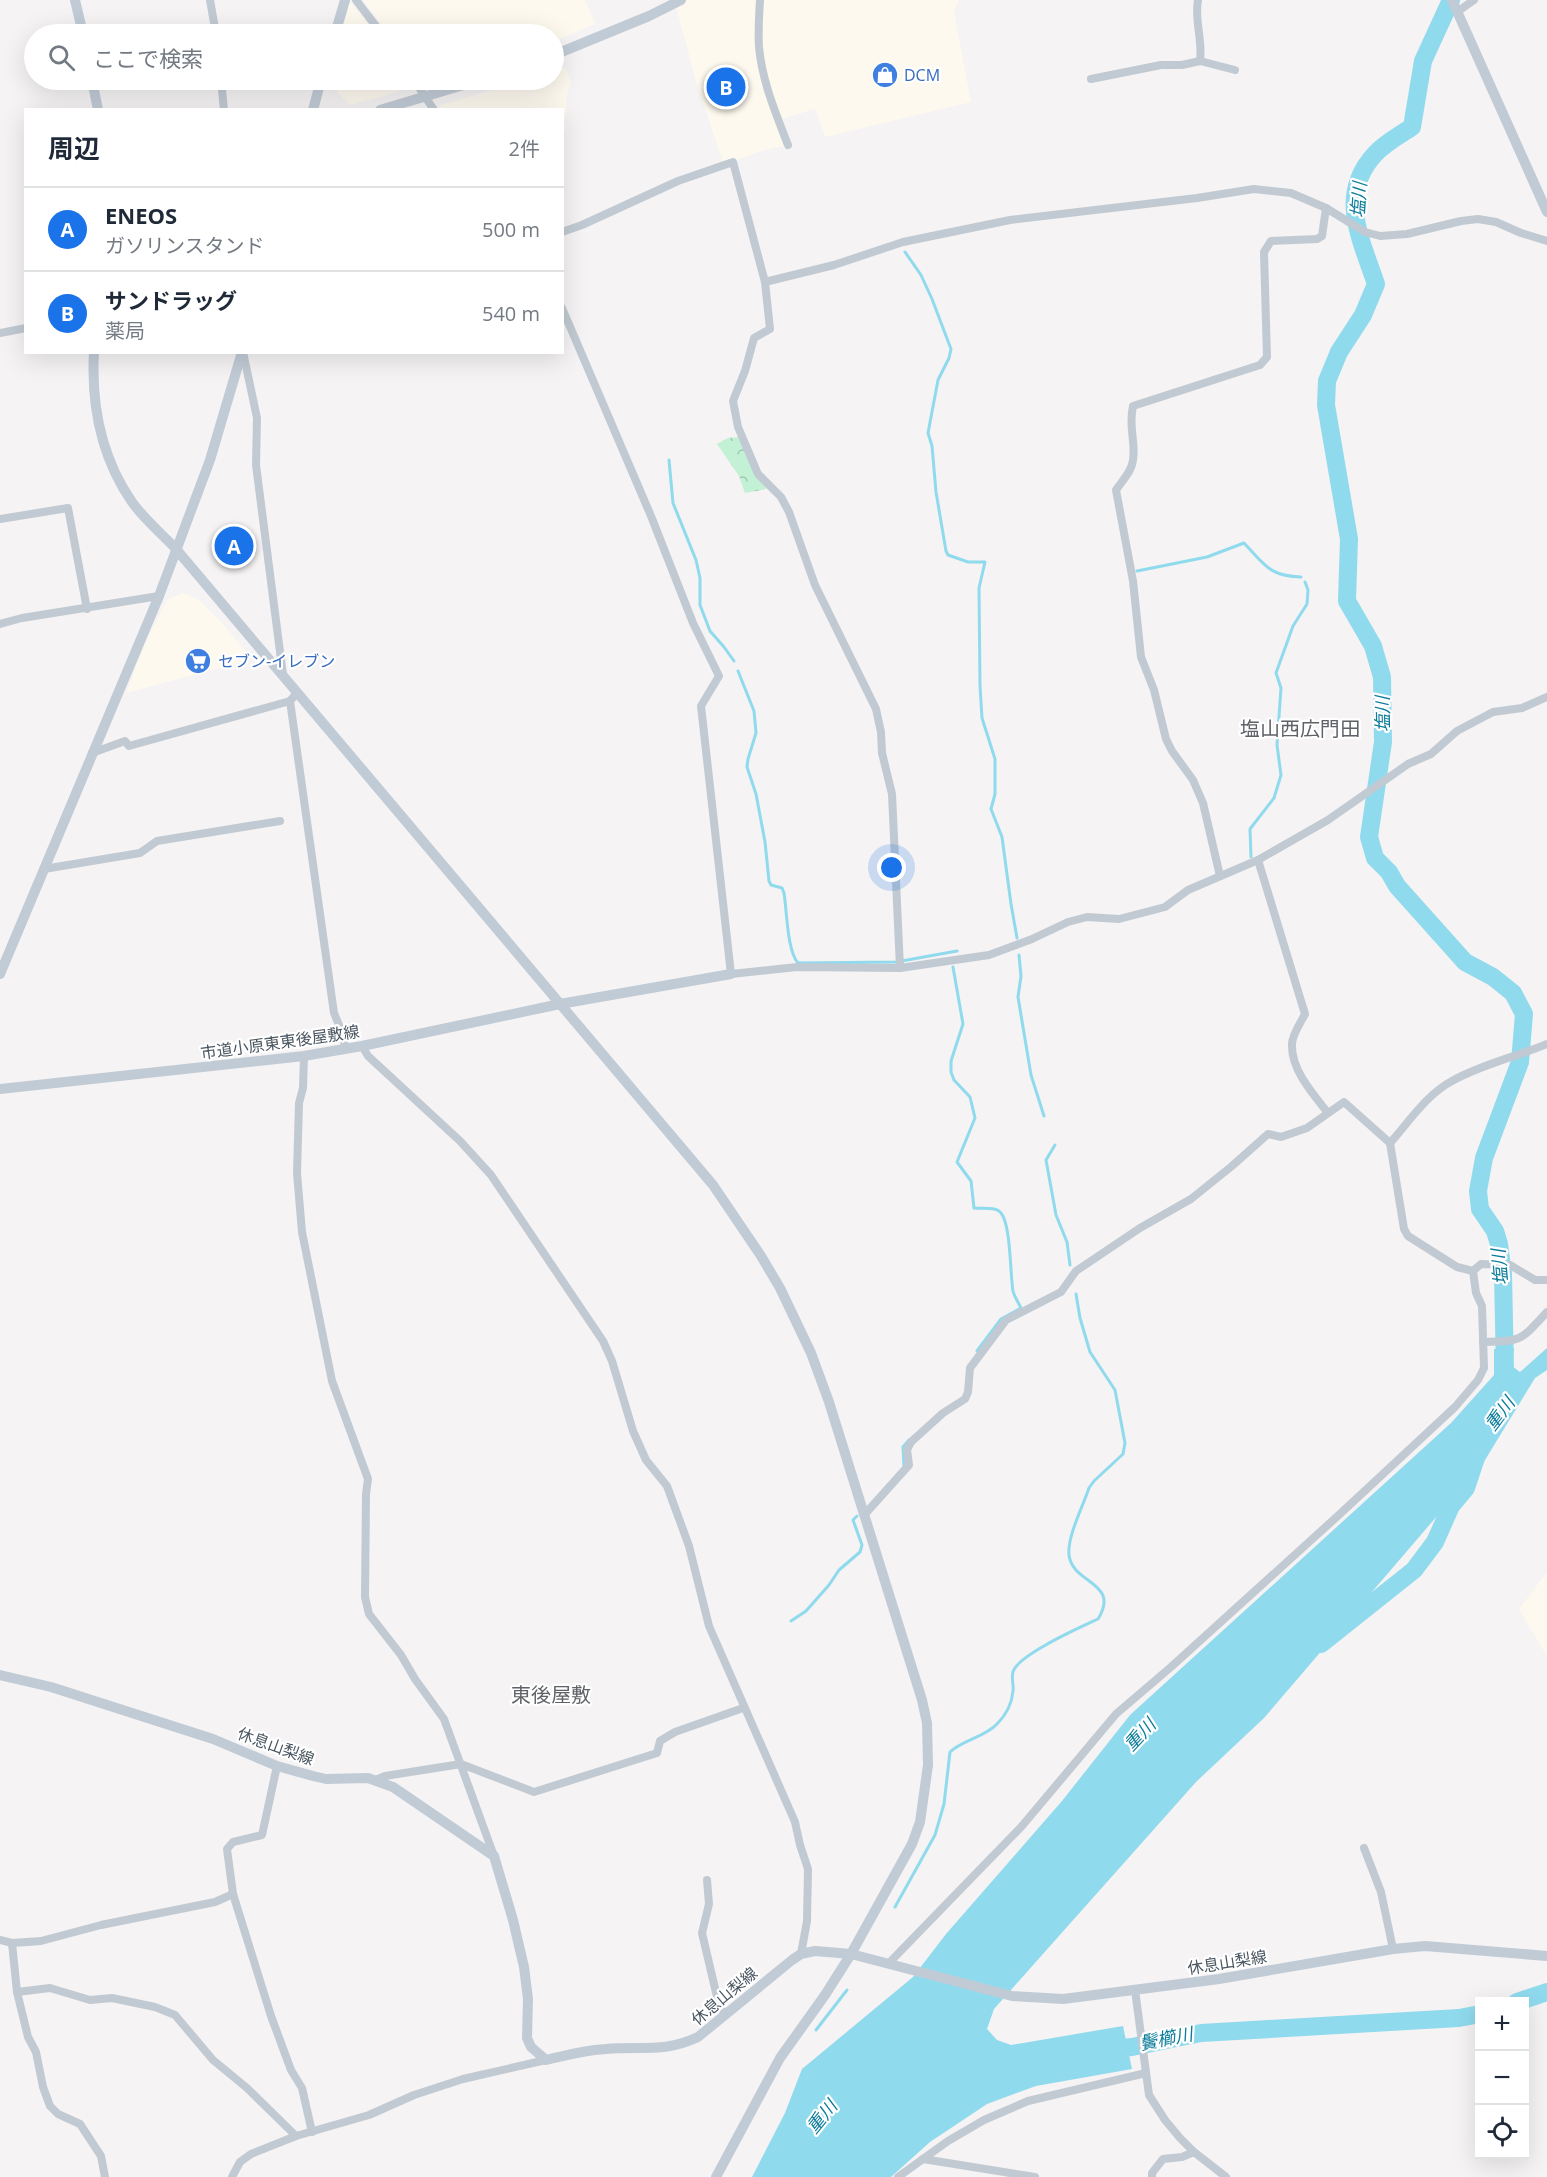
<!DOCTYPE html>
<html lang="ja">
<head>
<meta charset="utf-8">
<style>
	:root { --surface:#fff; --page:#f2f2f3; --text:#1f2937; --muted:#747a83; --line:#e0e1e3; --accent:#1a73e8 }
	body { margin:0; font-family:"Open Sans","Noto Sans JP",sans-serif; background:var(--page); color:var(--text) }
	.controls { position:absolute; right:18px; bottom:18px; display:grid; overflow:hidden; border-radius:0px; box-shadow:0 6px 24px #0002 }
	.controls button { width:54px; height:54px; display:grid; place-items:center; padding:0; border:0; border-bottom:2px solid var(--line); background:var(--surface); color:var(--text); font:30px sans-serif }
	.you { position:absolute; left:892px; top:868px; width:21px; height:21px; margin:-15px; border:4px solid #fff; border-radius:50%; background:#1a73e8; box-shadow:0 0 0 9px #1a73e833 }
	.badge { display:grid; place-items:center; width:39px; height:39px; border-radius:50%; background:var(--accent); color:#fff; font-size:20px; font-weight:700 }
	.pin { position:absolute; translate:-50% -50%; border:3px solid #fff; box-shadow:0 2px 6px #0006 }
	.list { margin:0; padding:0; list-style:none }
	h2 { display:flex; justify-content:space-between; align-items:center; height:78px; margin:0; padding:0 24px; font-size:26px }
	h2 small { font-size:20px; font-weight:400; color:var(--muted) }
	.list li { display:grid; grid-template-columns:39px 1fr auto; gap:18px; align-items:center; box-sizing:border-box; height:84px; padding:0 24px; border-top:2px solid var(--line) }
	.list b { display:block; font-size:22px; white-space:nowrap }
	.list p { margin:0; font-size:20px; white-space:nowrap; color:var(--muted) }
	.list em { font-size:20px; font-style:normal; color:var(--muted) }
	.icon { flex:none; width:33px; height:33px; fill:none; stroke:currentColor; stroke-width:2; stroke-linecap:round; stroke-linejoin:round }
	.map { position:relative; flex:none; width:1547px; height:2177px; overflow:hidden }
	.search { position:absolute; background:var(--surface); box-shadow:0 6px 24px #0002; left:24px; top:24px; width:540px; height:66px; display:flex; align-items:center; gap:15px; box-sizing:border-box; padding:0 21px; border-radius:33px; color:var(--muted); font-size:22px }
	.panel { position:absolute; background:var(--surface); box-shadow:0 6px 24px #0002; left:24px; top:108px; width:540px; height:246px; border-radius:0px }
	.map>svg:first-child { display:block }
	.commercial { fill:#fdf9ef }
	.forest { fill:url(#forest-crowns) }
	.water { fill:#90daee }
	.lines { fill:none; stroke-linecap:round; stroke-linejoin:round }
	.stream { stroke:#90daee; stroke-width:3 }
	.river { stroke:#90daee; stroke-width:18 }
	.street { stroke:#c1cad2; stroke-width:8 }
	.secondary { stroke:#c1cbd6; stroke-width:10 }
	.labels { text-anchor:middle; stroke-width:4.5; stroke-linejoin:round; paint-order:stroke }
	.shop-label { font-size:16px; fill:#366cbe; stroke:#fff; text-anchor:start }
	.street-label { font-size:16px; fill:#4a5661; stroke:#fff }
	.water-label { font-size:18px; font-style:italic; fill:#0c7c9b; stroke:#fff }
	.quarter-label { font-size:20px; fill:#5f6368; stroke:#fff }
</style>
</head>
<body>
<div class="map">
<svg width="1547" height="2177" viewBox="0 0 1547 2177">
	<defs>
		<pattern id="forest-crowns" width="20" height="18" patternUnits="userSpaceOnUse" patternTransform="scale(1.5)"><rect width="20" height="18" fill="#c3f1d5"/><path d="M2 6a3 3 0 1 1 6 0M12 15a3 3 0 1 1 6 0" fill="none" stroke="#a0c6b0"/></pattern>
	</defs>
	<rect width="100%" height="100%" fill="#f5f3f3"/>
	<!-- commercial -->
	<g class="commercial">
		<path d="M363,0H585L595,24L554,42V34H388Z"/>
		<path d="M681,0H959L954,12L971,102L825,137L815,109L778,120L788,145L761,151L724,165L696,81L675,3Z"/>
		<path d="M350,2L376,34H341Z"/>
		<path d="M565,67L571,82L566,98L567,111L564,122L566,130L563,131L562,110H440L438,106L526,80H554V71Z"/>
		<path d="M327,80H412L413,85L388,95L349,105Z"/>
		<path d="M183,593L199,600L225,626L252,659L126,693L145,643L167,600Z"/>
		<path d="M1547,1572V1656L1519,1609Z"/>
	</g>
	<!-- forest -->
	<path class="forest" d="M739,437L764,482L766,489L745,493L739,476L717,444L728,438Z"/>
	<!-- water -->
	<path class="water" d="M1514,1348L1512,1366L1520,1372L1547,1348V1370L1535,1378L1485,1460L1264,1718L1196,1782L994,2009L987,2029L997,2040L1011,2045L1123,2026L1132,2069L1036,2086L987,2104L930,2142L891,2177H752L785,2113L802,2069L913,1977L946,1934L1062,1801L1130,1715L1451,1423L1494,1375V1349Z"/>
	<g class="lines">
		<!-- stream -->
		<g class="stream">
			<path d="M905,252L921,275L932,299L951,349L949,358L938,380L928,433L932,446L936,492L946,551L948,555L968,562H985L979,588L980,686L982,718L995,759V794L991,809L1002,837L1011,904L1017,938"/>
			<path d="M669,460L673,503L696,560L700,578V605L710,631L724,647L734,661"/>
			<path d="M1137,571L1207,557L1244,543C1265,565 1269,576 1301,577"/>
			<path d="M738,671L754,711L756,733L748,759L747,767L756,794L765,842L769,881L771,885L782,888L784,893C787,911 787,951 798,963L896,962L957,951"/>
			<path d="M1251,857L1250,829L1274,798L1281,775L1277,745L1281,688L1276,673L1293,626L1307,604L1308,590L1305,582"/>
			<path d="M1019,955L1021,976L1018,997L1031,1075L1044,1116"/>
			<path d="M953,967L963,1024L951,1061V1072L954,1080L970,1097L975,1118L957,1162L971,1181L974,1208C982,1209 996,1206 1001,1213C1011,1225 1010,1274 1013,1291C1014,1296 1018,1302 1021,1308L1001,1319L977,1351"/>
			<path d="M1055,1145L1046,1160L1056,1215L1067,1242L1070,1265"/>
			<path d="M904,1467L903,1447L909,1440"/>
			<path d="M791,1621L806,1611L829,1585L839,1570L860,1552L862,1545L853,1520L857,1516"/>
			<path d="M895,1907L935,1835L944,1804L950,1752C963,1740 985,1737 997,1724C1006,1715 1012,1703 1013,1691C1014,1685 1011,1678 1013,1672C1017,1655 1081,1627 1098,1619C1121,1582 1072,1584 1069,1555C1067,1537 1083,1506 1089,1488L1094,1481L1123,1454L1125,1443L1115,1390L1090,1352L1080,1318L1076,1294"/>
			<path d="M816,2030L847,1990"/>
		</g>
		<!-- river -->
		<g class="river">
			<path d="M1451,0L1423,61L1412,127C1400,135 1385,143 1375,154C1337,195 1361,239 1376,284L1363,315L1339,352L1327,381L1326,405L1349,539L1347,601L1373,646L1382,677L1383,742L1369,837L1375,858L1389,872L1397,886L1465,962L1493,977L1513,993L1524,1014L1520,1062L1484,1158L1478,1191L1480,1209L1495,1231L1499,1244L1503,1274L1505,1371"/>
			<path d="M1321,1644L1414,1570L1435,1542L1451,1506L1466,1488L1477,1455"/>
			<path d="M1517,2002L1547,1992"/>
			<path d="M1103,2050L1132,2047L1201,2033L1459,2018L1480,2014"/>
		</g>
		<!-- street -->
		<g class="street">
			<path d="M210,0L216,34"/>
			<path d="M356,0L382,34"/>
			<path d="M760,0C759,15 758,31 759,47C762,81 776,114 788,145"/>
			<path d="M1198,0C1194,20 1203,40 1200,61"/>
			<path d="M1457,12L1474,0"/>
			<path d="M1091,79L1161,65H1182L1200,61L1235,70"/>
			<path d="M221,80L224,110"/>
			<path d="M414,80L434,110"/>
			<path d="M562,232L582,225L678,181L733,162L765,282L770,329L754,338L745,371L733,401L738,427L758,474L781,497L789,512L815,585L876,709L881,732L882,753L892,794L900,968"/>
			<path d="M765,282L834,265L903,242L1010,220L1197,198L1254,189L1291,193L1326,208L1365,232L1380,236L1407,234L1461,221L1478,219L1496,222L1521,233L1547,241"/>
			<path d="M562,308L651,516L693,623L719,676L701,706L731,974L797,967L900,968L989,955L1032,939L1068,922L1087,917L1119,919L1165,907L1188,890L1258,860L1328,820L1408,764L1431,754L1457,731L1493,712L1522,708L1547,697"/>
			<path d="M0,333L26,328"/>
			<path d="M243,352L257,418L256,465L283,675"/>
			<path d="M0,519L68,508L87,609"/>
			<path d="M0,624L22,618L159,596"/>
			<path d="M297,693L290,701L334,1013L344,1037L345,1049"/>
			<path d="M92,753L125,741L129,746L290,701"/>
			<path d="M1258,860L1305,1014C1301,1022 1292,1035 1292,1044C1291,1070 1313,1094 1328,1113"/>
			<path d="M44,869L140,853L157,841L280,821"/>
			<path d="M1220,876L1203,803L1193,780L1172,751L1166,739L1154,690L1141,657L1133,581L1116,490C1122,481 1132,471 1133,460C1136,441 1128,427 1133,406L1260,365L1267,357L1264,252L1271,241L1317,239L1322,236L1326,208"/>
			<path d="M362,1046L368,1056L460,1141L491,1175L603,1341L612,1361L633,1431L646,1460L667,1486L689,1546L709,1626L795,1822L800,1845L808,1869L807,1921L801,1954"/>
			<path d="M304,1056L303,1088L299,1103L297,1173L302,1232L332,1381L368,1479L366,1494L365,1597L369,1614L401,1655L415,1679L444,1719L494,1856"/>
			<path d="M1390,1143C1408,1123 1427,1094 1452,1081C1482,1064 1516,1057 1547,1044"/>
			<path d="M1483,1342C1523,1341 1520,1341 1547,1312"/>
			<path d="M865,1514L909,1465L907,1450L911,1442L943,1413L965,1399L968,1392L970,1368L1006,1320L1061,1292L1076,1271L1140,1228L1191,1199L1232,1166L1268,1134L1281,1137L1307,1128L1344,1102L1390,1143L1404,1229L1408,1236L1457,1267L1473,1271L1481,1264L1510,1265L1535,1280H1547"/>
			<path d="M277,1766L262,1835L233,1842L227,1849L233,1894L271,2016L291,2070L302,2088L312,2132"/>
			<path d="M376,1780L385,1776L461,1764L534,1792L657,1753L660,1741L675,1732L743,1708"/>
			<path d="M1364,1848L1381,1892L1393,1949"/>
			<path d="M707,1880L709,1904L702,1933L718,2001L725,2016"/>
			<path d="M0,1940L12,1943L41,1941L101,1925L215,1902L233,1894"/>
			<path d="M12,1943L17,1992L28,2037L36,2052L43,2087L50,2106L58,2114L80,2124L101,2156L105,2177"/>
			<path d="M889,1963L1022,1826L1116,1714L1171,1667L1341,1513L1455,1407L1478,1380L1484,1368L1482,1306L1476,1293L1473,1271"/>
			<path d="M1135,1990L1149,2095L1165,2120L1180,2138L1194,2152L1226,2177"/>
			<path d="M17,1992L50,1988L90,2000L112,1998L155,2007L175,2015L213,2060L247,2088L296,2136"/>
			<path d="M923,2159L1035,2177"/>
			<path d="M232,2177L240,2162L251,2154L296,2136L369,2115L414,2095L463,2079L546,2060"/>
			<path d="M898,2177L948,2141L984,2120L1028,2101L1146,2073"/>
			<path d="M1152,2177V2173L1163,2159L1182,2157L1194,2152"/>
		</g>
		<!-- secondary -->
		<g class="secondary">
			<path d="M75,0L83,34"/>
			<path d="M1452,0L1547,212"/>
			<path d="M335,34L345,0"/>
			<path d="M554,55L649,16L681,0"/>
			<path d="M92,80L98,110"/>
			<path d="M313,110L321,80"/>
			<path d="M380,110L480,80"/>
			<path d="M94,352C91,406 101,457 132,502C144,519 162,534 176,549L713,1185L761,1256L780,1288L811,1353L829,1402L922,1700L927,1723L928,1765L920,1822L912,1844L851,1954L825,1995L780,2058L716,2177"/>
			<path d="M0,974L159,596L210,460L242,352"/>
			<path d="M0,1089L304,1056L362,1046L560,1004L731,974"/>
			<path d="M0,1675L51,1687L213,1739L277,1766L313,1776L326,1779L368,1778L393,1787L494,1856L513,1920L524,1967L528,1999L527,2038L531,2047L546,2060C566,2055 586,2050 606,2049C642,2046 664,2053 698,2037L792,1960L801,1954L815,1951L851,1954L1012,1996L1063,1999L1219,1979L1393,1949L1425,1946L1547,1956"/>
		</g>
	</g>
	<!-- icons -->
	<defs>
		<g id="shop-disc" transform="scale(1.35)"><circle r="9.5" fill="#3f7fe0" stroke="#fff"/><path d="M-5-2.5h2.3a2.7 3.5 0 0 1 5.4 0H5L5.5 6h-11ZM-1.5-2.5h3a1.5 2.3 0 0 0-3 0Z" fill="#fff"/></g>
		<g id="supermarket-disc" transform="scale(1.35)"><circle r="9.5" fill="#3f7fe0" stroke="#fff"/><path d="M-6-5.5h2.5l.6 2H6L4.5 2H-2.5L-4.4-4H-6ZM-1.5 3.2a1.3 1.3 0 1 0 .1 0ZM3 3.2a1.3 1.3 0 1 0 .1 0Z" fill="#fff"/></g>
	</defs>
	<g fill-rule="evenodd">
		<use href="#shop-disc" x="885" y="75"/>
		<use href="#supermarket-disc" x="198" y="661"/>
	</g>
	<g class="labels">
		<!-- shop labels -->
		<g class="shop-label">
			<text x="904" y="81">DCM</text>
			<text x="218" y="667">セブン-イレブン</text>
		</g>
		<!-- street labels -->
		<g class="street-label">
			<text transform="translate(280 1042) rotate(-8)" y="6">市道小原東東後屋敷線</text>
			<text transform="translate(276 1746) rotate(20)" y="6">休息山梨線</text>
			<text transform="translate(1227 1962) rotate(-9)" y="6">休息山梨線</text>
			<text transform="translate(724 1996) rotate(-40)" y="6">休息山梨線</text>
		</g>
		<!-- water labels -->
		<g class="water-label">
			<text transform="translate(1359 200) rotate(-86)" y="6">塩川</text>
			<text transform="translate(1383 714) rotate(-91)" y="6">塩川</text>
			<text transform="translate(1500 1267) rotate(-95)" y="6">塩川</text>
			<text transform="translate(1500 1414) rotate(-53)" y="6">重川</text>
			<text transform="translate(1140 1735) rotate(-47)" y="6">重川</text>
			<text transform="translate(1166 2039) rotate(-11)" y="6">鬢櫛川</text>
			<text transform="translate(822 2117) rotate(-51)" y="6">重川</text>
		</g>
		<!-- quarter labels -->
		<g class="quarter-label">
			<text x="1300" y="736">塩山西広門田</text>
			<text x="551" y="1702">東後屋敷</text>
		</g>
	</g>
</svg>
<div class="controls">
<button>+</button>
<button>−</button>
<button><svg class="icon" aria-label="locate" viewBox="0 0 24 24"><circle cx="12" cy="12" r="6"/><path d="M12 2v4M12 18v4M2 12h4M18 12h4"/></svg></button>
</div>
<div class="you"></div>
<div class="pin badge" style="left:234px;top:546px">A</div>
<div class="pin badge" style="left:726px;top:87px">B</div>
<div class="search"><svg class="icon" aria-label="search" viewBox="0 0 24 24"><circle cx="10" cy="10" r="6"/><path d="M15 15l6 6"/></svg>ここで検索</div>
<section class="panel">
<h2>周辺<small>2件</small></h2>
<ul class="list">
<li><span class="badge">A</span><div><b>ENEOS</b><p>ガソリンスタンド</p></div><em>500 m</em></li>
<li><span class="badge">B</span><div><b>サンドラッグ</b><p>薬局</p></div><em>540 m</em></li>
</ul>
</section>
</div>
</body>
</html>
